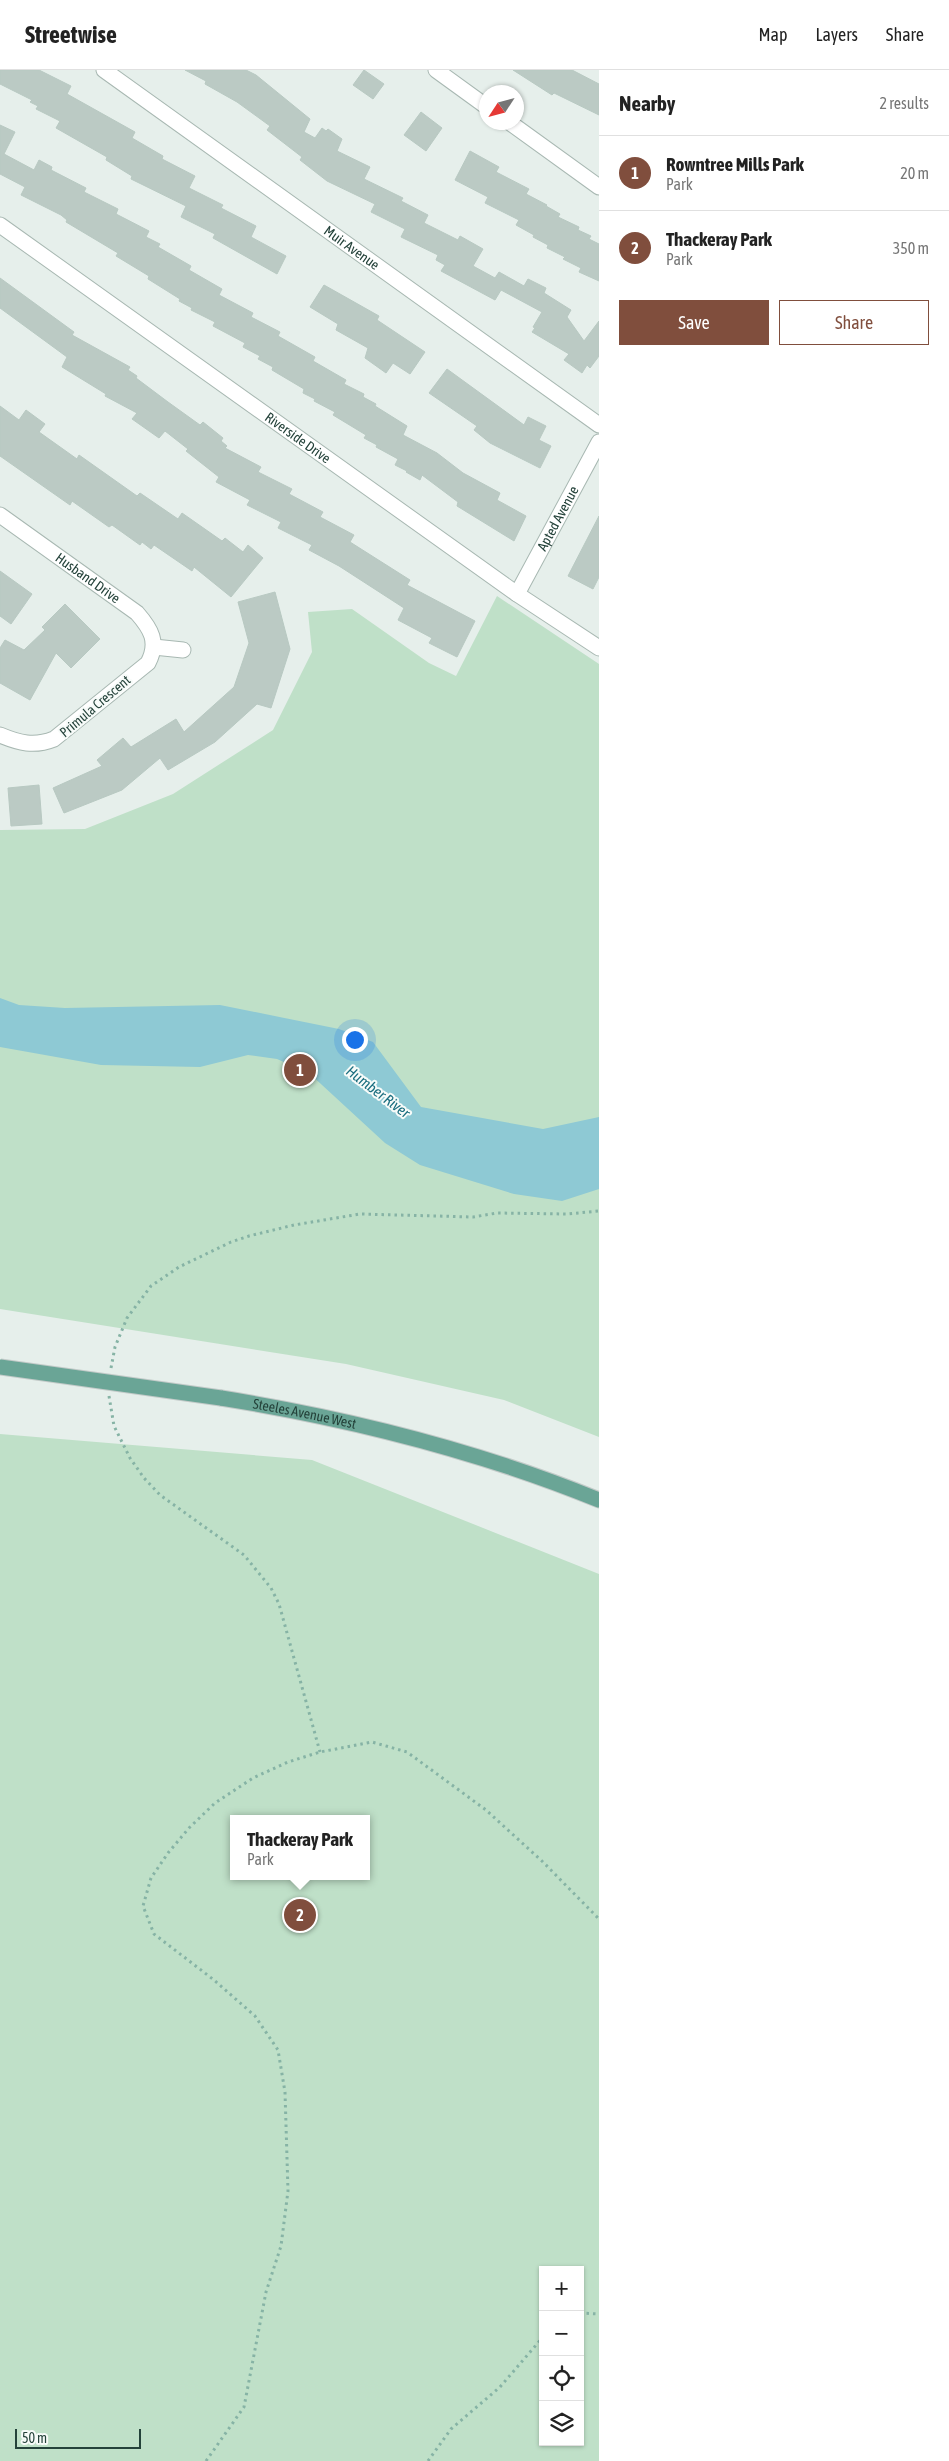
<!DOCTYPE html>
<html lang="en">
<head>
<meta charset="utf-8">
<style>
	:root { --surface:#fff; --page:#f6f6f6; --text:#222; --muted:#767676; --line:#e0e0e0; --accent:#804e3d }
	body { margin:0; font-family:"Asap Condensed",sans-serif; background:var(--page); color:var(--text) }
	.controls { position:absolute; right:15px; bottom:15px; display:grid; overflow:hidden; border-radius:0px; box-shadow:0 1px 4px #0004 }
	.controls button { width:45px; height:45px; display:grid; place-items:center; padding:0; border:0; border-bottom:1px solid var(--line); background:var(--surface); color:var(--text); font:25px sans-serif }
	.compass { position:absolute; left:479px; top:15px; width:45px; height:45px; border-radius:50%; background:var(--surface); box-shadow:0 1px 4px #0004; rotate:234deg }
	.scale { position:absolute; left:15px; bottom:12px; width:126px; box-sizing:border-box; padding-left:5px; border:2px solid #24423a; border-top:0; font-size:14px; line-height:18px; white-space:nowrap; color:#24423a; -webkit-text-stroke:4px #f7fbf9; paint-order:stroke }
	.you { position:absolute; left:354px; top:969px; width:18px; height:18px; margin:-12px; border:4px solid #fff; border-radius:50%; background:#1a73e8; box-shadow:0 0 0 8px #1a73e833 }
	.badge { display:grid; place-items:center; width:32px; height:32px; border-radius:50%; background:var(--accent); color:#fff; font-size:16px; font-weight:700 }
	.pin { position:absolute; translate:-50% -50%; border:2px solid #fff; box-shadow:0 1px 5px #0006 }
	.popup { position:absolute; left:230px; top:1745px; width:140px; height:65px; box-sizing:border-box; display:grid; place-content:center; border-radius:0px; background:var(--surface); filter:drop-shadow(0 1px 4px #0005); font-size:16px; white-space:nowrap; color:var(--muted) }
	.popup b { font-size:19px; color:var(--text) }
	.popup::after { content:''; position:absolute; left:50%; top:100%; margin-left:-10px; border:10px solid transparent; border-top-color:var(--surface) }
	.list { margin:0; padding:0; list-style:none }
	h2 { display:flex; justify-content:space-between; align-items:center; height:65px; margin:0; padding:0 20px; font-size:21px }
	h2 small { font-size:16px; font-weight:400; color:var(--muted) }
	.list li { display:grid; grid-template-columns:32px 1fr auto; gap:15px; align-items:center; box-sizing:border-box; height:75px; padding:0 20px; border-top:1px solid var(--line) }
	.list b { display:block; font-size:19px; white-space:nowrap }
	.list p { margin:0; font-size:16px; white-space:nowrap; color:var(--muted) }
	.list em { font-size:16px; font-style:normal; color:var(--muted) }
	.actions { display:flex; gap:10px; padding:15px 20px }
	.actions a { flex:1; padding:11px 0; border:1px solid var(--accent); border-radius:0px; text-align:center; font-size:18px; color:var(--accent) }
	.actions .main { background:var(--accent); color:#fff }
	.icon { flex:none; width:28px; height:28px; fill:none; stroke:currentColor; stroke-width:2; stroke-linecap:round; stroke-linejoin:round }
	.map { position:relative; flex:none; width:599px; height:2391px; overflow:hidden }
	header { display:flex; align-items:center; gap:30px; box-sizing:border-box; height:70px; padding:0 25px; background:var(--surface); border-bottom:1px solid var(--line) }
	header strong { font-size:24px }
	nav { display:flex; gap:28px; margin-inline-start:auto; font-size:18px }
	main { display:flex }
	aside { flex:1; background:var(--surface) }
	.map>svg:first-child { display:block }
	.green { fill:#bfe0c8; fill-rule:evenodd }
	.water { fill:#8ec9d4 }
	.building { fill:#bbcac4; stroke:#b8c9c2 }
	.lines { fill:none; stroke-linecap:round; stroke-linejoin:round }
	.minor-casing { stroke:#a8b8b2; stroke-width:17 }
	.major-casing { stroke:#c2cac8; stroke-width:17 }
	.path { stroke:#86b3a5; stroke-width:3; stroke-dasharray:2.5 4; stroke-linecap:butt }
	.minor { stroke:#fff; stroke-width:15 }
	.major { stroke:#6aa596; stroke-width:15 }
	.major-bridge-casing { stroke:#c2cac8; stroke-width:17; stroke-linecap:butt }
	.major-bridge { stroke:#6aa596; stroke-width:15 }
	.labels { text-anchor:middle; stroke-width:4; stroke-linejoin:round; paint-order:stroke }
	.street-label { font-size:14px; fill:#24423a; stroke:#f7fbf9 }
	.water-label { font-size:15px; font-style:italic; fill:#1c6f80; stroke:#f7fbf9 }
</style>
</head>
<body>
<header>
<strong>Streetwise</strong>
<nav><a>Map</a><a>Layers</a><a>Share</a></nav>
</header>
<main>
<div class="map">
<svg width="599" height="2391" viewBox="0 0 599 2391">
	<rect width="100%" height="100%" fill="#e6efeb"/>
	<!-- green -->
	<g class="green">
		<path d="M497,526L599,594V1367L504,1330L346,1294L0,1239V760L85,759L173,724L273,660L312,582L308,542L352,539L429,593L456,606Z"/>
		<path d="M0,1364L312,1390L599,1504V2391H0ZM234,1749H366V1806H234ZM543,2200H580V2372H543Z"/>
	</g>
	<!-- water -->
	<path class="water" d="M0,928L19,935L65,938L220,935L339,959L373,972L421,1037L543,1059L599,1047V1119L562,1131L514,1124L420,1095L385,1073L309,1003L277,989L248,985L200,997L101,995L0,977Z"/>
	<!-- building -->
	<g class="building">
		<path d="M0,0H39L71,16L67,24L135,62L132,68L163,86L162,89L195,106L189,118L223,135L221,138L256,156L251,167L286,186L277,204L213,168L215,164L181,147L186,136L131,109L132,106L106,90L107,87L56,58L60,51L36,39L38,36L30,32L32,30L0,14Z"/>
		<path d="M185,0H246L256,5L310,49L304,62L315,68L322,58L326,61L328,59L342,69L337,81L370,97L364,109L403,128L401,131L428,145L424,153L458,170L460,166L483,179L473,196L495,208L499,202L524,216L528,209L546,218L544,223L571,240L567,247L584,271L599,251V286L590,298L587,295L582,303L564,290L569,284L532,262L535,258L533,257L542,242L501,220L495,230L441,201L445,195L436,190L438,185L401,167L405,159L371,142L375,134L327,111L300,90L302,87L267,60L270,56L237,32L205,14L206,11Z"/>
		<path d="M364,0L384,14L373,29L353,15Z"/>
		<path d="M513,0H572L599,14V45L554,23L552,25Z"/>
		<path d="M421,42L442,58L426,81L404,65Z"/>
		<path d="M0,55L15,62L4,84L34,100L39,90L52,97L51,100L86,118L84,122L118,139L116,144L149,161L146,167L160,174L158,177L191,196L189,200L222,219L219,225L253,243L251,247L280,262L278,266L315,287L313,291L346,310L344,314L364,324L363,327L376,334L375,336L407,356L403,365L437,383L463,403L500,423L497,430L526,446L514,471L457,436L458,432L422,405L420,410L406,402L407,401L395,395L398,389L376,377L377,375L364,368L366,365L333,345L335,342L314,331L315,329L303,323L304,319L272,300L273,297L258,289L260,286L243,277L245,273L213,256L215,252L191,240L192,238L179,231L180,229L148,209L149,206L116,186L118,183L66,152L67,150L61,145L21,125L25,117L0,104Z"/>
		<path d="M470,81L499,97L496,102L529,119L526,124L547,135L546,136L560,144L558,147L579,157L578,160L591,166L589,169L599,174V211L579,202L581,198L563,189L565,187L547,178L548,175L533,167L534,165L516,155L519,150L485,133L488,127L455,110Z"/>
		<path d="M0,208L74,262L72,265L130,297L128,300L137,306L136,308L168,332L200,355L203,352L223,368L221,371L227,376L225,378L261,397L258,402L292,419L289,424L323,442L320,447L354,465L350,472L410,510L407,515L475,551L457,587L429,573L432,568L398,550L404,538L339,496L309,480L312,475L278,458L281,452L247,435L250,430L216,412L219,407L186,381L188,379L165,361L159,368L132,349L137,343L105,326L106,324L62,297L67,287L0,238Z"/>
		<path d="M324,215L379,246L377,250L425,282L410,304L393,293L386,303L365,288L368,278L336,260L338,254L310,237Z"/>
		<path d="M447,299L524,355L528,347L546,356L539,370L551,376L540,398L490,373L474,360L477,356L429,323Z"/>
		<path d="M0,336L19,350L26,340L45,354L39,362L77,389L79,385L137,426L140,423L178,449L182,443L222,471L225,468L243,482L248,475L263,488L231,527L194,497L192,501L154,475L151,479L142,472L140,475L112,455L109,457L72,431L70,435L0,386Z"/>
		<path d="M599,446V507L593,519L568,506Z"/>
		<path d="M0,501L32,524L11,554L0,546Z"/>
		<path d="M275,522L290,579L271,638L257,634L215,672L168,700L160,688L122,720L64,743L53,718L102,696L97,690L123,668L131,677L176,649L184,662L234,617L249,573L238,532Z"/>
		<path d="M65,534L100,569L71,598L56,583L30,630L0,613V578L5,570L24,580L45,560L42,557Z"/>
		<path d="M39,715L42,754L11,756L8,718Z"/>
	</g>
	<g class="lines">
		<!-- minor casing -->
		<g class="minor-casing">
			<g id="minor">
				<path id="s1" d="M104,0L599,355"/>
				<path d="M436,0L487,37"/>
				<path d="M509,52L599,117"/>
				<path id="s2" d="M0,155L517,524L599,578"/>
				<path id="s3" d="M0,445L137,543C151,559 159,572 148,593L54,669C34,677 19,673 0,665"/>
				<path id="s4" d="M517,524L599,372"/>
				<path d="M154,577L183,580"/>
			</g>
		</g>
		<!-- major casing -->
		<g class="major-casing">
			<g id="major">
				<path id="s5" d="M221,1328C352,1349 476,1380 599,1430"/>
			</g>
		</g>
		<!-- path -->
		<g class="path">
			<path d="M111,1298L115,1277L127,1248L151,1216L179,1197L231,1172L249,1166L294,1155L360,1144L473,1147L497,1143L567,1144L599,1141"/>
			<path d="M109,1326L114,1356L130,1388L144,1408L160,1425L244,1485L271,1518L279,1534L320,1682"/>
			<path d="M580,2243L599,2244"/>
			<path d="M206,2391L244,2337L266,2222L281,2176L288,2121L285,2022L278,1980L255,1946L214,1910L154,1864L143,1836L151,1808L168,1783L189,1758L215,1733L253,1708L288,1692L320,1682L372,1672L407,1682L486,1740L543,1792L599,1849"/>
			<path d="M428,2391L451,2359L500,2317L543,2267"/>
		</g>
		<!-- minor -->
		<use href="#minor" class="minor"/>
		<!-- major -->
		<use href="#major" class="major"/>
		<!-- major-bridge casing -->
		<g class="major-bridge-casing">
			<path id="major-bridge" d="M0,1297L221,1328"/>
		</g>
		<!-- major-bridge -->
		<use href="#major-bridge" class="major-bridge"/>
	</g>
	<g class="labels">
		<!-- street labels -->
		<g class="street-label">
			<text dy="5" stroke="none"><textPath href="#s1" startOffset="305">Muir Avenue</textPath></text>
			<text dy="5" stroke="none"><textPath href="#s2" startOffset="366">Riverside Drive</textPath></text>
			<text dy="5" stroke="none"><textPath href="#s4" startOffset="86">Apted Avenue</textPath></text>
			<text dy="5" stroke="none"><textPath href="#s3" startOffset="108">Husband Drive</textPath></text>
			<text transform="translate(95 636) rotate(-40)" y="5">Primula Crescent</text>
			<text dy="5" stroke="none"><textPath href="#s5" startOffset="85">Steeles Avenue West</textPath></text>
		</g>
		<!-- water labels -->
		<g class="water-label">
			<text transform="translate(378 1022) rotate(37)" y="5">Humber River</text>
		</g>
	</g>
</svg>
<div class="controls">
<button>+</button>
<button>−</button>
<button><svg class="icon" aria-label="locate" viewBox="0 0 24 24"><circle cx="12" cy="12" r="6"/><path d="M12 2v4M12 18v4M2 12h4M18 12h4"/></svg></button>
<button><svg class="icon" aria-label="layers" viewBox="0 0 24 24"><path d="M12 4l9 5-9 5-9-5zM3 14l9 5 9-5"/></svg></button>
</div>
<svg class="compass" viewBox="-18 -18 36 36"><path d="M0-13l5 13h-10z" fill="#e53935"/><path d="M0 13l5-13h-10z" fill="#767676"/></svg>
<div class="scale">50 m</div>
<div class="you"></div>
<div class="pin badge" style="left:300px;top:1000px">1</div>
<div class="pin badge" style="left:300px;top:1845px">2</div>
<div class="popup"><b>Thackeray Park</b>Park</div>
</div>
<aside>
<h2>Nearby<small>2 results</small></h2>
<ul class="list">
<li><span class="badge">1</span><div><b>Rowntree Mills Park</b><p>Park</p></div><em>20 m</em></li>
<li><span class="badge">2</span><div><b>Thackeray Park</b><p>Park</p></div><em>350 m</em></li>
</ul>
<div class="actions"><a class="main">Save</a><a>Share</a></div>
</aside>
</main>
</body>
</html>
